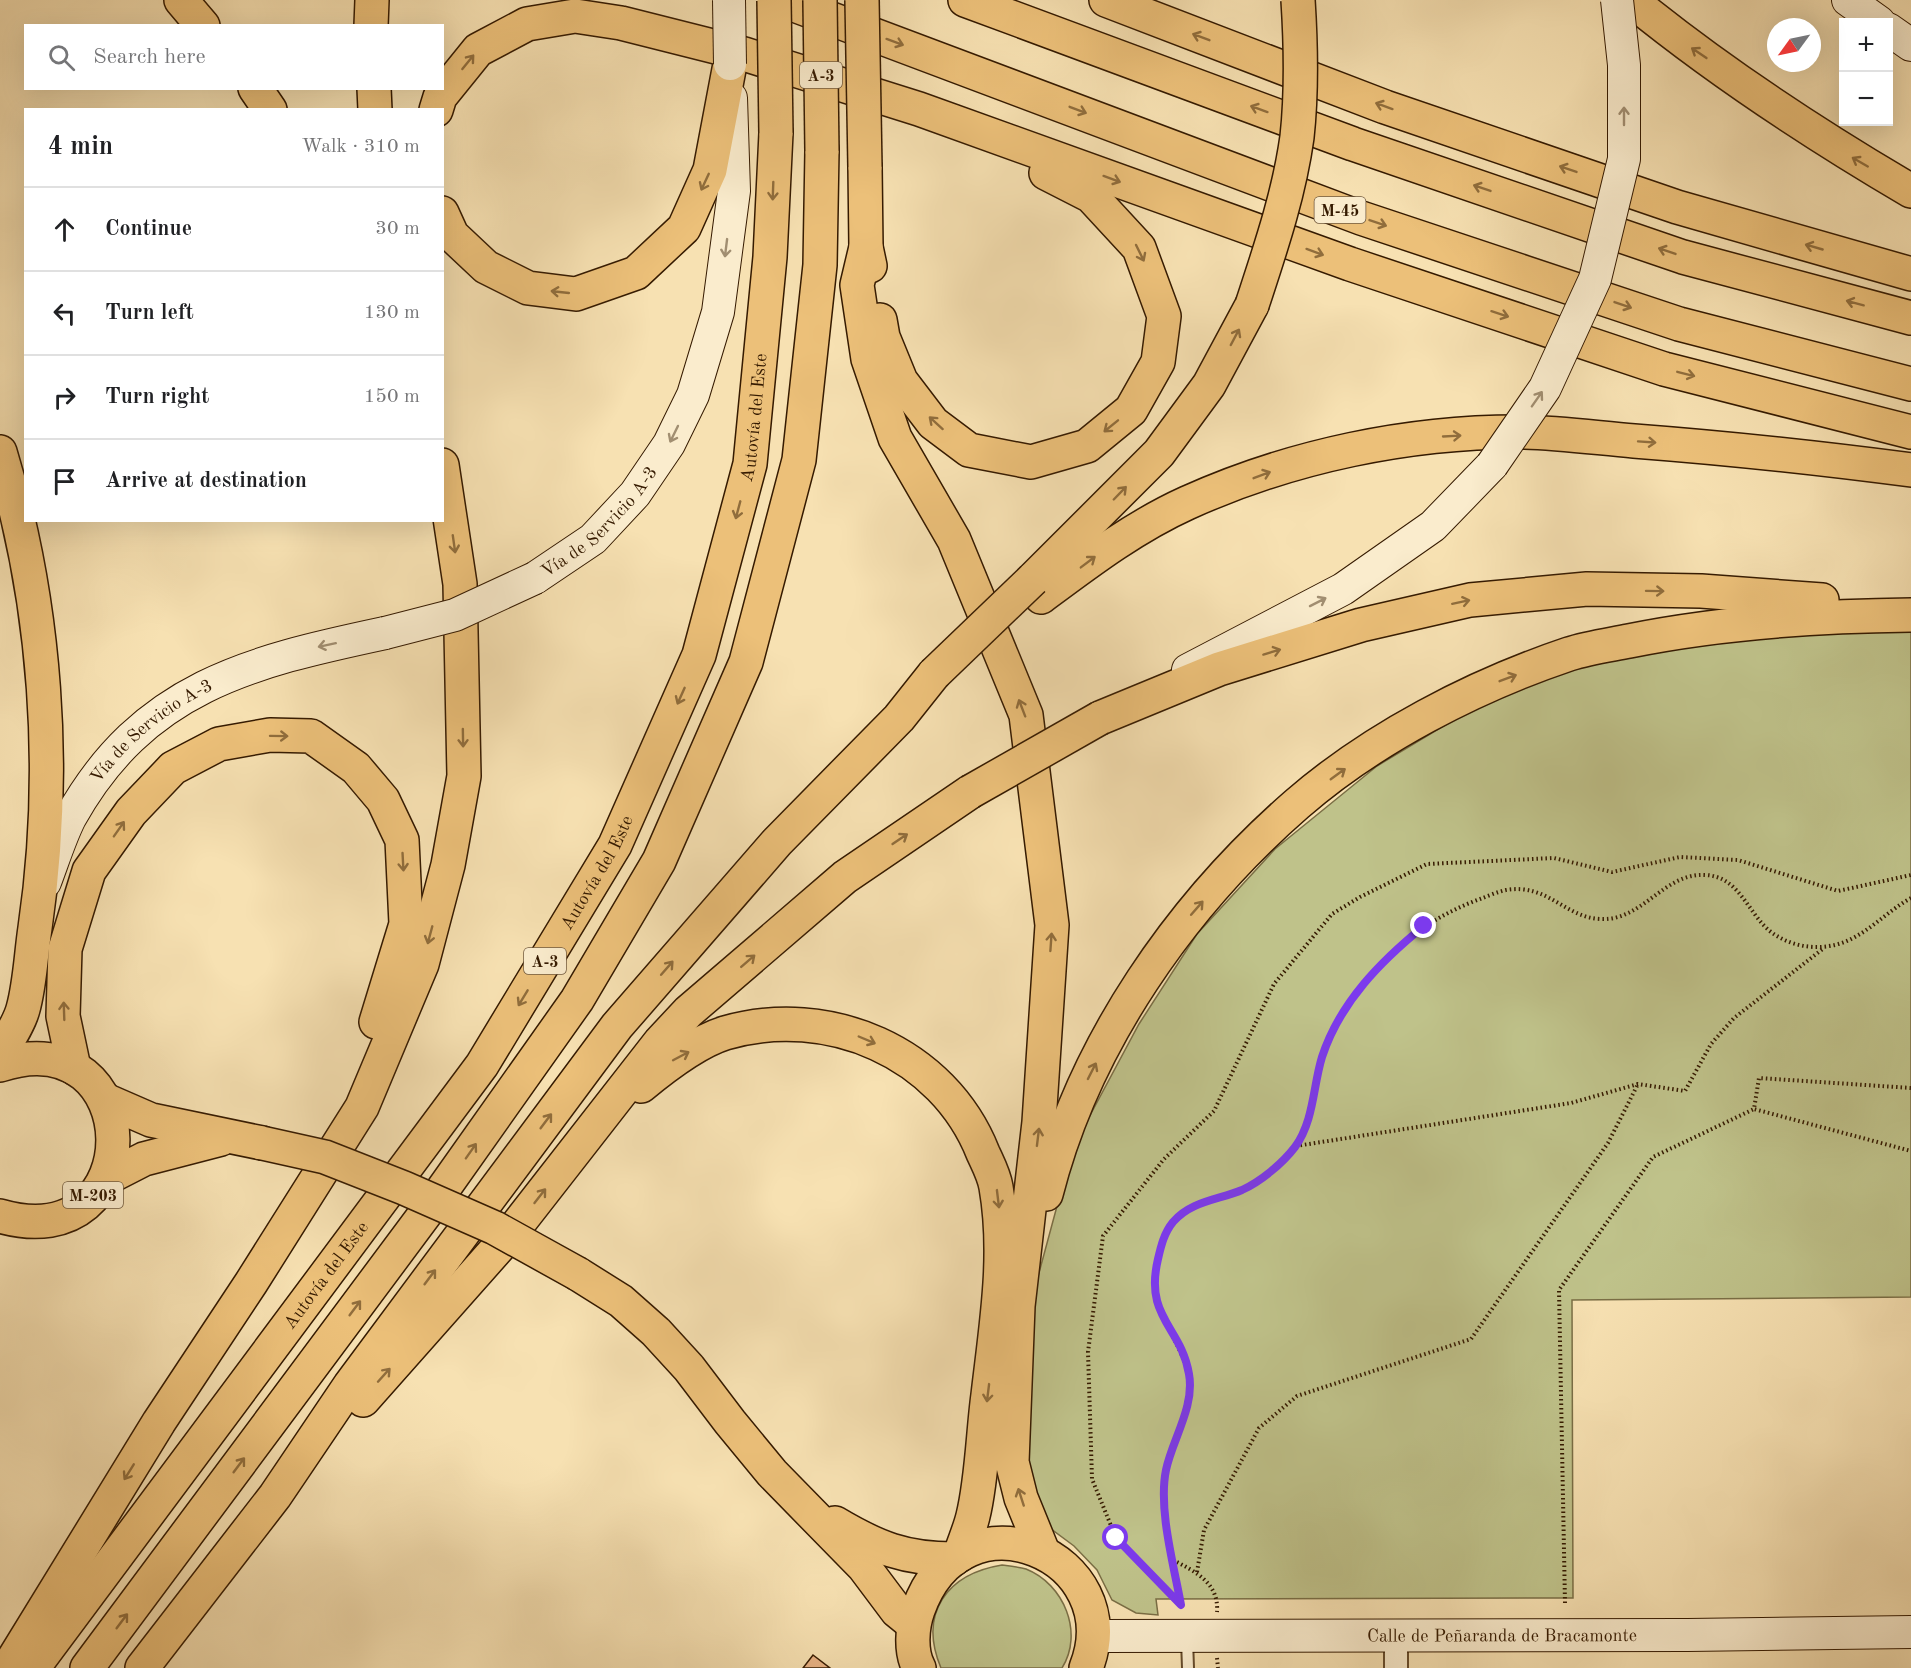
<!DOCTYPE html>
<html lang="en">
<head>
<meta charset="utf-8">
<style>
	:root { --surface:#fff; --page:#f2f2f2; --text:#202124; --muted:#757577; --line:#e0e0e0 }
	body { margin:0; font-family:"Old Standard TT",serif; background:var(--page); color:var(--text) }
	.controls { position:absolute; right:18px; top:18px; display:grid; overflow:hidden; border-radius:0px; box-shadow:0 6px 24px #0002 }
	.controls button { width:54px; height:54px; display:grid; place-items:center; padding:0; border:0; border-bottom:2px solid var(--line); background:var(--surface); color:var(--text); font:30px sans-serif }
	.compass { position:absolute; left:1767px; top:18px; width:54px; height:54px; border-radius:50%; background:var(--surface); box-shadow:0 6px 24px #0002; rotate:237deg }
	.stop { position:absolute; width:18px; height:18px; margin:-14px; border:4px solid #7c3aed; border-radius:50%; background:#fff }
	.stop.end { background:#7c3aed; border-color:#fff; box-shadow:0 2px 6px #0008 }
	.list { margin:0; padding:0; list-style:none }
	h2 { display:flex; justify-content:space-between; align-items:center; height:78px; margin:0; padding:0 24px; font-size:26px }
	h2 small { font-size:20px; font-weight:400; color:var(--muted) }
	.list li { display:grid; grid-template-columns:39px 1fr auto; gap:18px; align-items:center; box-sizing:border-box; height:84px; padding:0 24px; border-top:2px solid var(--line) }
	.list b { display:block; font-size:22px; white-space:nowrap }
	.list em { font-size:20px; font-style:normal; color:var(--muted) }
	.icon { flex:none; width:33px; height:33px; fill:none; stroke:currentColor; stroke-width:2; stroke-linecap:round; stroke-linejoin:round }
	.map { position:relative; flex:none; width:1911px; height:1668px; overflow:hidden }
	.search { position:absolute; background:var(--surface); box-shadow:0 6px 24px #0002; left:24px; top:24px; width:420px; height:66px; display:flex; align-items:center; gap:15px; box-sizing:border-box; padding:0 21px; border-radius:0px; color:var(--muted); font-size:22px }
	.panel { position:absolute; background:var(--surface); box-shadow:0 6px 24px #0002; left:24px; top:108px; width:420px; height:414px; border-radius:0px }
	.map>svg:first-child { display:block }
	.green { fill:#bfc28a; stroke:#7a6e45; stroke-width:1.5 }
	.building { fill:#eab486; stroke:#351a00; stroke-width:1.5 }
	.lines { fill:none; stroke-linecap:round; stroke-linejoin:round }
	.lane-casing { stroke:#664c2c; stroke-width:14 }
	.street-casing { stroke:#664c2c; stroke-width:26 }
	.secondary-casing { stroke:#351a00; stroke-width:34 }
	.primary-casing { stroke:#351a00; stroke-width:36 }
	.highway-casing { stroke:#351a00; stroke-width:36 }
	.path { stroke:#351a00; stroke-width:4; stroke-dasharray:1.5 3; stroke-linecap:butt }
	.lane { stroke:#faeccd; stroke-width:10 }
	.street { stroke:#faeccd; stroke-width:22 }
	.secondary { stroke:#faeccd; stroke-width:32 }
	.primary { stroke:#ecc079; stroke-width:33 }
	.highway { stroke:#ecc079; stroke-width:33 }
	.secondary-bridge-casing { stroke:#351a00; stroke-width:34; stroke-linecap:butt }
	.primary-bridge-casing { stroke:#351a00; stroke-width:36; stroke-linecap:butt }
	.highway-bridge-casing { stroke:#351a00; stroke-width:36; stroke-linecap:butt }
	.secondary-bridge { stroke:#faeccd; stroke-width:32 }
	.primary-bridge { stroke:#ecc079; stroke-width:33 }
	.highway-bridge { stroke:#ecc079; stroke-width:33 }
	.oneway { stroke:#906d3c }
	.oneway2 { stroke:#a18e71 }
	.route { stroke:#7c3aed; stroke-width:8 }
	.labels { text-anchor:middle; stroke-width:4.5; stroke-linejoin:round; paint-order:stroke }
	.shield { fill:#faeccd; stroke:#70593e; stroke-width:1.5 }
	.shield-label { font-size:16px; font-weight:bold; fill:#351a00 }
	.street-label { font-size:18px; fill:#351a00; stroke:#faeccd }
</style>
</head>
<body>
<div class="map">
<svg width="1911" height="1668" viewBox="0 0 1911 1668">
	<rect width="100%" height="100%" fill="#f7e1b2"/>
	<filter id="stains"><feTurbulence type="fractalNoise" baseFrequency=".00333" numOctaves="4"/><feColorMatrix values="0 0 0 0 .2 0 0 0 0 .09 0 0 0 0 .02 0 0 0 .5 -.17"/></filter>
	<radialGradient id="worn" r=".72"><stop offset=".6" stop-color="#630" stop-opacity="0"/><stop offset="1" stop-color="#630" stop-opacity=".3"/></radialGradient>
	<!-- green -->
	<g class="green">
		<path d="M1849,626L1911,630V1297L1572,1300L1573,1598L1156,1599L1158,1615L1136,1613L1112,1600L1097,1570L1074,1546L1043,1523L1018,1460L1036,1284L1060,1195L1087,1121L1139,1024L1197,934L1275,849L1377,766L1475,707L1574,667L1687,644Z"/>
		<path d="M1002,1565C1010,1566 1019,1567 1026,1569C1064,1584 1084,1633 1062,1668H941C918,1613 947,1574 1002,1565Z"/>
	</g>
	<!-- building -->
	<path class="building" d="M813,1655L830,1668H803Z"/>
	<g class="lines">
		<!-- lane casing -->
		<g class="lane-casing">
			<path id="lane" d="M1187,1639L1188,1668"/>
		</g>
		<!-- street casing -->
		<g class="street-casing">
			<path id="street" d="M1396,1635V1668"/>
		</g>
		<!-- secondary casing -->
		<g class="secondary-casing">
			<g id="secondary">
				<path d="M1848,0L1879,22"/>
				<path d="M1888,29L1911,45"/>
				<path id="s1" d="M535,578L593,539L635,494L669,444L693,395L718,312L734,191L731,98"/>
				<path d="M1188,670L1343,589L1433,526L1492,465"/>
				<path id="s2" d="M45,882C53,861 60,838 70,818C143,687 249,662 385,633"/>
				<path id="s3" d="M1094,1636L1688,1635L1911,1632"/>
			</g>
		</g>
		<!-- primary casing -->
		<g class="primary-casing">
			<g id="primary">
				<path d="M0,452C46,603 58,771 35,928C31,955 30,984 23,1009C19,1024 8,1040 0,1053"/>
				<path d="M0,1065C148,1017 153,1260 0,1216"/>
				<path d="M105,1100L151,1120L262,1143"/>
				<path d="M105,1179L144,1159L221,1139"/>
				<path d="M578,1274L621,1301L656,1332L689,1368L730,1422L772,1473L864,1567L897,1611L913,1624"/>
				<path d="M835,1523C877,1548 905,1559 954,1559"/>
				<path d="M919,1668C910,1652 912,1627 918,1610C963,1483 1130,1557 1086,1668"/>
			</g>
		</g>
		<!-- highway casing -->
		<g class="highway-casing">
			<g id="highway">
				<path d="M181,0L203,26"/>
				<path d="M781,0L1361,218L1679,324L1911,384"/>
				<path d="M965,0L1353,144L1683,257L1911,318"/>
				<path d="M1106,0L1385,107L1677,207L1911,274"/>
				<path d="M1631,0C1718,71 1814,134 1911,191"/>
				<path d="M371,26L372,0"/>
				<path d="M255,88L270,110"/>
				<path d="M374,88L375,110"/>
				<path d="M436,110L440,97L478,50L527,24L575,16L621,23L744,54L919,109L1350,264L1664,369L1911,432"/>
				<path d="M865,167L866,247L870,266"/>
				<path d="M442,213L452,235L486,267L528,288L576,294L636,273L684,228L710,170L730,64"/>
				<path d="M866,247L857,285L868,359L895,438L954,540L1026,715L1052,925L1039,1122L1018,1306L1012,1462L1021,1498L1043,1552"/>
				<path d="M880,320L883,337L901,381L933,423L969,450L1031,462L1087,446L1131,410L1158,362L1164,316L1139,248L1091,196L1046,173"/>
				<path d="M1033,579L1159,453L1209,385L1252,305"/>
				<path d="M1041,597C1088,562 1134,527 1187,503C1291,456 1410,431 1524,432C1561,433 1598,438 1634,441C1726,448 1819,458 1911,470"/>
				<path d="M1100,718L1219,669L1361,625L1470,600L1587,589L1701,591L1822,600"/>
				<path d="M74,1068L63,1016L65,949L89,871L131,812L173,768L219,744L270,735L311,736L356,768L383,800L402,840L406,924L376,1022"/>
				<path d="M641,1086C664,1067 696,1042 725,1033C828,1003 943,1052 983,1153C988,1164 994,1175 996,1187C1008,1256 996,1326 988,1395C983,1432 982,1480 973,1516C970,1529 964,1542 960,1555"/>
				<path d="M1046,1194C1084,1044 1181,905 1297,804C1373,738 1474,686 1569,654C1588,648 1609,645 1629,641C1723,622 1816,616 1911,615"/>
				<path d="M363,1400L511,1233L660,1042L688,1012L845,877L970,792"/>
				<path d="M8,1668L159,1422L251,1283L362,1107L422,964L448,865L464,776L460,584L442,465"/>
				<path id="s4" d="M33,1668L482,1065L615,845L699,655L750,464L770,257L776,133"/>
				<path d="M87,1668L434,1202L577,1000L659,861L746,662L799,460L820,265L822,151"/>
				<path d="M142,1668L275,1496L350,1385L617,1026L777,842L899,718L934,674"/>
			</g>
		</g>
		<!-- path -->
		<g class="path">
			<path d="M1911,1088L1759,1078L1754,1109L1911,1151"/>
			<path d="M1296,1146L1571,1103L1638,1084L1685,1091L1711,1044L1734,1018L1824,948"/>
			<path d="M1173,1560C1196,1572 1219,1583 1217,1612"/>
			<path d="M1197,1572L1204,1530L1259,1428L1297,1396L1471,1339L1608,1143L1638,1084"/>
			<path d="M1565,1603L1559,1290L1653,1157L1754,1109"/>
			<path d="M1181,1605L1116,1538L1092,1479L1088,1352L1103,1236L1164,1159L1214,1111L1274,984L1332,914L1360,897L1427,864L1554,858L1612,872L1680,857L1738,860L1838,891L1911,875"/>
			<path d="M1181,1605C1174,1564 1158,1510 1166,1470C1173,1438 1190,1411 1189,1377C1189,1370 1185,1364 1183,1358C1168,1322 1148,1303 1157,1262C1160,1248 1163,1235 1172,1224C1188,1203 1214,1199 1238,1191C1258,1184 1285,1163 1296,1145C1313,1116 1312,1083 1324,1053C1351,982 1408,925 1480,899C1488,896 1497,892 1506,890C1548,883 1565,918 1601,919C1643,921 1664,872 1706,875C1740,877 1748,914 1771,932C1795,950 1829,952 1855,937C1875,926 1891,909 1911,898"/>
			<path d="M1217,1658L1218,1668"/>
		</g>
		<!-- lane -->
		<use href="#lane" class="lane"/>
		<!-- street -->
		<use href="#street" class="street"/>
		<!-- secondary -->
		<use href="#secondary" class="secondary"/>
		<!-- primary -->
		<use href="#primary" class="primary"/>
		<!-- highway -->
		<use href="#highway" class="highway"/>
		<!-- secondary-bridge casing -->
		<g class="secondary-bridge-casing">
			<g id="secondary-bridge">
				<path d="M729,0L730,64"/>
				<path d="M1492,465L1545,388L1595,279L1624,159V65L1617,0"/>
				<path d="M385,633L455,615L535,578"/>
			</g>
		</g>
		<!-- primary-bridge casing -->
		<g class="primary-bridge-casing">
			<path id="primary-bridge" d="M262,1143L325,1157L404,1188L495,1228L578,1274"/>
		</g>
		<!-- highway-bridge casing -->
		<g class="highway-bridge-casing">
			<g id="highway-bridge">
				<path d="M774,0L776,133"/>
				<path d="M820,0L822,151"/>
				<path d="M862,0L865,167"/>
				<path d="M1252,305C1270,250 1289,195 1297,137C1302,91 1301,46 1298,0"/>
				<path d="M934,674L1033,579"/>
				<path d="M970,792L1100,718"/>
			</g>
		</g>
		<!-- secondary-bridge -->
		<use href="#secondary-bridge" class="secondary-bridge"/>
		<!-- primary-bridge -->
		<use href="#primary-bridge" class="primary-bridge"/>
		<!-- highway-bridge -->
		<use href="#highway-bridge" class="highway-bridge"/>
	</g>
	<!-- one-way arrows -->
	<defs><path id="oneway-shaft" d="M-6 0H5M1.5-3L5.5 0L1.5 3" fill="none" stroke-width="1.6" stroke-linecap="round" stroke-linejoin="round" transform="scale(1.5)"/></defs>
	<g class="oneway">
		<use href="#oneway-shaft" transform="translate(1201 37) rotate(-159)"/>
		<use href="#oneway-shaft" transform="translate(895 42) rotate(20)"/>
		<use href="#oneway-shaft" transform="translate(1699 53) rotate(-146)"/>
		<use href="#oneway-shaft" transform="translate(468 62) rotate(-51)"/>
		<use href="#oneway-shaft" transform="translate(1384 106) rotate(-160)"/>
		<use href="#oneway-shaft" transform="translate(1259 109) rotate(-160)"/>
		<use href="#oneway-shaft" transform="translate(1078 110) rotate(21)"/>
		<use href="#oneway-shaft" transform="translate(1860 162) rotate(-150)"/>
		<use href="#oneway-shaft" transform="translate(1568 169) rotate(-161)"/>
		<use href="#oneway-shaft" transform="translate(1112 179) rotate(20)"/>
		<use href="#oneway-shaft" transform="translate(705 182) rotate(115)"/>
		<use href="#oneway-shaft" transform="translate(1482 188) rotate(-161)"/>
		<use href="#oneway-shaft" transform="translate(773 191) rotate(92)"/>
		<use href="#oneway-shaft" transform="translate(1378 223) rotate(19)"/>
		<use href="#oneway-shaft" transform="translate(1814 247) rotate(-164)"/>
		<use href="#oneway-shaft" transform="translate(1667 251) rotate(-161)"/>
		<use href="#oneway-shaft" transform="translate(1315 252) rotate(20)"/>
		<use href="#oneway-shaft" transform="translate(1140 253) rotate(64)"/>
		<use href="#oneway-shaft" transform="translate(560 292) rotate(-174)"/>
		<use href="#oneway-shaft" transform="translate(1855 303) rotate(-165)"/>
		<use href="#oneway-shaft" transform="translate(1623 305) rotate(19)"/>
		<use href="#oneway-shaft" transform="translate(1500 314) rotate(18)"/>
		<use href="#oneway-shaft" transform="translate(1235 337) rotate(-62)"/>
		<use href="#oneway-shaft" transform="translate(1686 374) rotate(14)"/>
		<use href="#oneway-shaft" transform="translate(936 423) rotate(-138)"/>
		<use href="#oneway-shaft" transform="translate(1111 426) rotate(141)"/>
		<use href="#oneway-shaft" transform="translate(1452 436) rotate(-3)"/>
		<use href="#oneway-shaft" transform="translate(1647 442) rotate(4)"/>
		<use href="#oneway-shaft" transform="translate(1262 475) rotate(-21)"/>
		<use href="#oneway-shaft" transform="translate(1120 493) rotate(-46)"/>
		<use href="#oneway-shaft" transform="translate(738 510) rotate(105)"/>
		<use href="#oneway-shaft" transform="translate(454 544) rotate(82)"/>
		<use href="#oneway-shaft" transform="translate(1088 562) rotate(-37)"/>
		<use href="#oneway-shaft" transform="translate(1655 591) rotate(1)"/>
		<use href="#oneway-shaft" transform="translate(1461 602) rotate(-12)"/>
		<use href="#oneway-shaft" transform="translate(1272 652) rotate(-17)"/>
		<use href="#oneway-shaft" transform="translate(1508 678) rotate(-21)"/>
		<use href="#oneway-shaft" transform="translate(681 696) rotate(114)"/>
		<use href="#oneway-shaft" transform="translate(1022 708) rotate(-111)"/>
		<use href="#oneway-shaft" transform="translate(279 736) rotate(1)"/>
		<use href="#oneway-shaft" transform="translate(463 738) rotate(89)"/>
		<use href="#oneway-shaft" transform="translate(1338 774) rotate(-36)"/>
		<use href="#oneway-shaft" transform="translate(119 829) rotate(-55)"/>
		<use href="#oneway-shaft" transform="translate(900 839) rotate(-34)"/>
		<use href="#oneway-shaft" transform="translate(403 862) rotate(87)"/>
		<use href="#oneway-shaft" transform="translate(1197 908) rotate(-49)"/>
		<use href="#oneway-shaft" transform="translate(430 935) rotate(105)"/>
		<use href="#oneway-shaft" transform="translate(1051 942) rotate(-86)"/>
		<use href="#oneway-shaft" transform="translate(748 961) rotate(-41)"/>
		<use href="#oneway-shaft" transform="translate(667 968) rotate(-49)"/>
		<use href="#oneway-shaft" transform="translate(523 998) rotate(121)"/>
		<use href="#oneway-shaft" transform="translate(64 1011) rotate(-92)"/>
		<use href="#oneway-shaft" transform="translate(867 1040) rotate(23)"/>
		<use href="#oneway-shaft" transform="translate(681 1056) rotate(-28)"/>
		<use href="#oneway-shaft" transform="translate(1092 1071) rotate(-63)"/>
		<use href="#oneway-shaft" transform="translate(546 1121) rotate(-53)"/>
		<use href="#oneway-shaft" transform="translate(1038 1137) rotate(-83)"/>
		<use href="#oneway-shaft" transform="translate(471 1151) rotate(-55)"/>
		<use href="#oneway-shaft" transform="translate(540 1196) rotate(-52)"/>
		<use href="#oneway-shaft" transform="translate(998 1199) rotate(83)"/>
		<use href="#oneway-shaft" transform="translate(430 1277) rotate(-53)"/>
		<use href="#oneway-shaft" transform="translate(355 1308) rotate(-53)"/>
		<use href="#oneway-shaft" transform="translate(384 1375) rotate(-48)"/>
		<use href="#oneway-shaft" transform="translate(988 1393) rotate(97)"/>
		<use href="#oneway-shaft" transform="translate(239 1465) rotate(-53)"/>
		<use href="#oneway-shaft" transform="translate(129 1472) rotate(122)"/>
		<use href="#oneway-shaft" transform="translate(1021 1497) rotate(-108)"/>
		<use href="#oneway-shaft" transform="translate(122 1621) rotate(-53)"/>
	</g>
	<g class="oneway2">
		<use href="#oneway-shaft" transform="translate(1624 116) rotate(-90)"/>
		<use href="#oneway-shaft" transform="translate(726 248) rotate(97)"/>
		<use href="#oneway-shaft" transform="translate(1537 399) rotate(-55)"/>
		<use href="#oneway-shaft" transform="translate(674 434) rotate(116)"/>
		<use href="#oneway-shaft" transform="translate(1318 602) rotate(-27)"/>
		<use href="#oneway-shaft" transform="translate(327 645) rotate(168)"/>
	</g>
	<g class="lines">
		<!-- route -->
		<path class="route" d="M1116,1538L1181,1605C1174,1566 1158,1509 1166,1470C1172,1440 1195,1407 1189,1374C1181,1326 1144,1318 1158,1259C1161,1246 1164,1233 1173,1222C1191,1201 1218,1200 1242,1190C1261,1181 1282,1164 1295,1147C1314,1121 1313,1086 1322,1057C1340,1002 1381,961 1424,926"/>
	</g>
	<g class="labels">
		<!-- shield labels -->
		<g class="shield">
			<rect x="800" y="62" width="42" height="26" rx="4.5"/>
			<rect x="1314.5" y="197" width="51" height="26" rx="4.5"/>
			<rect x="524" y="948" width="42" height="26" rx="4.5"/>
			<rect x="63" y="1182" width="60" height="26" rx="4.5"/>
		</g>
		<g class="shield-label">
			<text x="821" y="81">A-3</text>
			<text x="1340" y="216">M-45</text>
			<text x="545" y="967">A-3</text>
			<text x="93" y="1201">M-203</text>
		</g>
		<!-- street labels -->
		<g class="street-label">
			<text dy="6" stroke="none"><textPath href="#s4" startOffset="1461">Autovía del Este</textPath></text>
			<text dy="6" stroke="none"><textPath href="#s1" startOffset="86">Vía de Servicio A-3</textPath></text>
			<text dy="6" stroke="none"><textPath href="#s2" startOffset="190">Vía de Servicio A-3</textPath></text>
			<text dy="6" stroke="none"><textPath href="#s4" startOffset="976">Autovía del Este</textPath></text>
			<text dy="6" stroke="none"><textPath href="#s4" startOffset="490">Autovía del Este</textPath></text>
			<text dy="6" stroke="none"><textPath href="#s3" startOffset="408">Calle de Peñaranda de Bracamonte</textPath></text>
		</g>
	</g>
	<rect width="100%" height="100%" filter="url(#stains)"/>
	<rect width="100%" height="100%" fill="url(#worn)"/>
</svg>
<div class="controls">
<button>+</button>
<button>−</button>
</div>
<svg class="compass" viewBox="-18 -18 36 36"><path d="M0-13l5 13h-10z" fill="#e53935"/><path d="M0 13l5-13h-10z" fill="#757577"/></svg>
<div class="stop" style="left:1116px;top:1538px"></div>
<div class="stop end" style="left:1424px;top:926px"></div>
<div class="search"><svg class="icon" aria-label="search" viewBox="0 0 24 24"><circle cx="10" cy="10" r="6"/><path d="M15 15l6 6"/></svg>Search here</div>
<section class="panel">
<h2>4 min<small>Walk · 310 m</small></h2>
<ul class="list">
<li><svg class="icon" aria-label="ahead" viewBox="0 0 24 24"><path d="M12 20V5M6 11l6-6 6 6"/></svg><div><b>Continue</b></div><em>30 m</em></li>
<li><svg class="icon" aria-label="left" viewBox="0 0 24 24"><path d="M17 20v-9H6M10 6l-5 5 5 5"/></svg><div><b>Turn left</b></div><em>130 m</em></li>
<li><svg class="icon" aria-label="right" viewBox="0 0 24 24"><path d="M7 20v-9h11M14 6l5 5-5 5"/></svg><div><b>Turn right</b></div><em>150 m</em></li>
<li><svg class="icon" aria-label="arrive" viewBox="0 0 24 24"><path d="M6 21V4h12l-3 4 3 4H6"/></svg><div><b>Arrive at destination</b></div></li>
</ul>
</section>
</div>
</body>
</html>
